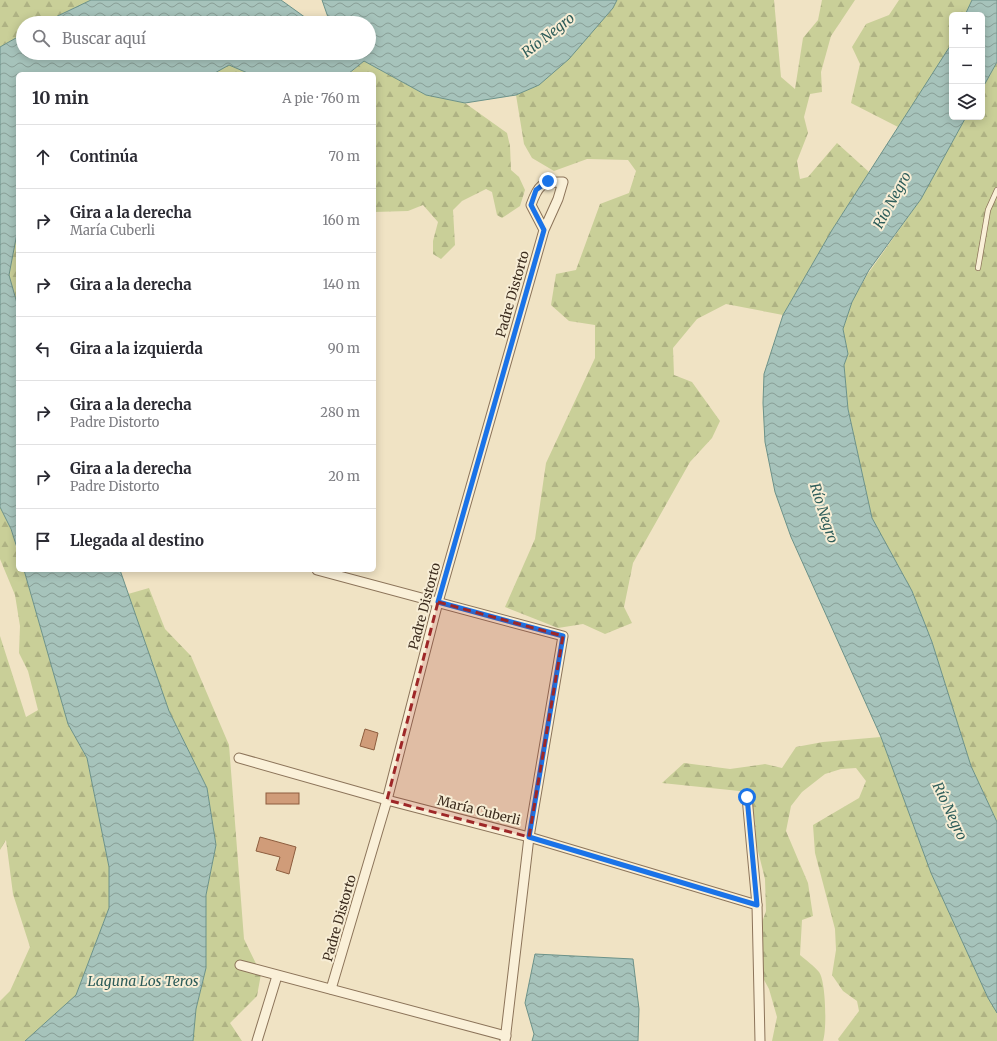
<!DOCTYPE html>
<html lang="es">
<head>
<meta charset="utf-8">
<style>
	:root { --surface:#fff; --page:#f7f7f7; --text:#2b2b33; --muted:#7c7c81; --line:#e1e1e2 }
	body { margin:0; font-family:Merriweather,serif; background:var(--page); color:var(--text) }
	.controls { position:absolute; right:12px; top:12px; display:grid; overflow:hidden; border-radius:6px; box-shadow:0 2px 10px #0003 }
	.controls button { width:36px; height:36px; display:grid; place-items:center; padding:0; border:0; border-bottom:1px solid var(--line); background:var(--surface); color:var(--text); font:20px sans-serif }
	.stop { position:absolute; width:12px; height:12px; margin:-9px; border:3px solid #1a73e8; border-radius:50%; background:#fff }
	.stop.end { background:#1a73e8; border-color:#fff; box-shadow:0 1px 4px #0008 }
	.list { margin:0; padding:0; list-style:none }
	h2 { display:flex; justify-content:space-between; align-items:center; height:52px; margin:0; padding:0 16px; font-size:17px }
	h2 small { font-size:13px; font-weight:400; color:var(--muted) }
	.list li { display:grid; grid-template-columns:26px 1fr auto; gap:12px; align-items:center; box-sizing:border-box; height:64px; padding:0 16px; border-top:1px solid var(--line) }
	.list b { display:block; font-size:15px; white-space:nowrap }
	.list p { margin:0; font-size:13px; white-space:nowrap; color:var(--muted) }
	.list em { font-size:13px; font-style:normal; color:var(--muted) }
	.icon { flex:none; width:22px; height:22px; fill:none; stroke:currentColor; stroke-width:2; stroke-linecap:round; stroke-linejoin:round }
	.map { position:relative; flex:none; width:997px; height:1041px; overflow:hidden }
	.search { position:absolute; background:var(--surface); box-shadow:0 2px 10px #0003; left:16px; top:16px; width:360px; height:44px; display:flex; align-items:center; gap:10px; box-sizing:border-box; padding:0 14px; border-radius:22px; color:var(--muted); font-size:15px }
	.panel { position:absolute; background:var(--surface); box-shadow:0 2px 10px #0003; left:16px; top:72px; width:360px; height:500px; border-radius:6px }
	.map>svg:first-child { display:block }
	.forest { fill:url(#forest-firs) }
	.water { fill:url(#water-waves); stroke:#6c9289 }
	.building { fill:#d09c79; stroke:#8d5d3e }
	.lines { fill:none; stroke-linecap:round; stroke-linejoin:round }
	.service-casing { stroke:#8c745a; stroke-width:6 }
	.minor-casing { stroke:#8c745a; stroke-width:11 }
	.service { stroke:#faf0d8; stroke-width:4.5 }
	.minor { stroke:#faf0d8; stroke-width:9 }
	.route { stroke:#1a73e8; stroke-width:5 }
	.marked { fill:#9e2728; fill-opacity:0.2; stroke:#9e2728; stroke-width:3; stroke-dasharray:8 5; stroke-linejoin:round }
	.labels { text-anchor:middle; stroke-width:4; stroke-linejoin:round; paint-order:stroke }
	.street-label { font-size:13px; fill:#3c2c1e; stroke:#f7edd5 }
	.water-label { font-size:14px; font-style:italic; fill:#2d5c59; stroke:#f7edd5 }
</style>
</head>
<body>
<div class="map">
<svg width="997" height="1041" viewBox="0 0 997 1041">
	<defs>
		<pattern id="forest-firs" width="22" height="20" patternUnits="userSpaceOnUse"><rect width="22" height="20" fill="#c9cf98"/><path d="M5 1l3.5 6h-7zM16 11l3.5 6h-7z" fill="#aeb283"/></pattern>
		<pattern id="water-waves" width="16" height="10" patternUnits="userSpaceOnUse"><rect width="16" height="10" fill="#a6c3bb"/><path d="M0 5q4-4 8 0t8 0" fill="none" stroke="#889f97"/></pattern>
	</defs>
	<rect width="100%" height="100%" fill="#f0e3c4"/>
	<!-- forest -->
	<g class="forest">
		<path d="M0,0H91L43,23H23V34L0,47Z"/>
		<path d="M617,0H774L781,77L795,89L803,38L818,20L822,0H855L831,36L821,72L822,92L810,94L804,117L808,133L797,161L800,179L808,177L837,143L869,172L832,230L783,315L726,304L697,319L673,348L674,375L692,382L720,421L712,438L690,462L633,563L624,607L632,623L605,634L583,624L558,628L505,607L535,539L546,463L595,358V325L569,321L551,305L556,274L576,270L600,204L629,193L636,171L628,160L587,159L554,171L532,158L524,144L516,95L539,85L613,8Z"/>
		<path d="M899,0H972L965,15H952V43L949,49L898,127L851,103L860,64L852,47L866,24L889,15Z"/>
		<path d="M364,61L426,95L465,103L507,133L510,146L511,170L519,177L525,190L520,206L502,218L497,215L492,192L486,189L462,201L453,210L455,245L441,259L433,254V241L438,222L423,205L408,211L374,212V74H349Z"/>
		<path d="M997,62V822L971,766L932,642L912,591L872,518L848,409L844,365L848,354L843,329L852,302L867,275L921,199L966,117H982V89Z"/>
		<path d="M229,65L249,72L250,74H213Z"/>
		<path d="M18,228V307L9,275Z"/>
		<path d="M0,507C12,529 18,545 18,570H24L68,724L87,758L109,867V908L76,995L25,1041H0V1001L10,991L30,947L13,894L6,840L0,850V636L26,717L38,710L28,671L19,653L20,626L15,595L0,559Z"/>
		<path d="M149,588L165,629L191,656L229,745L244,939L261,974L257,996L230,1023L242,1041H193L196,1009L206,968V895L216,845L207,788L169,711L128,594Z"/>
		<path d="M881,737L931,873L988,998L997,1013V1041H839L838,1039L859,1011L857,1001L843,991L832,975L836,950L835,929L815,853L813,825L859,798L866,781L856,768L841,769L825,774L802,792L791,806L786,831L808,883L813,916L802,920L800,955C806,960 814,966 819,972C826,981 827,1030 823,1041H772L777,1017L769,989L757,967L756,940L766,911L765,879L756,843L755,821L749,792L662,783L684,763L730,769L765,764L782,768L796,747L823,742Z"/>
	</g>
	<!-- water -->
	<g class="water">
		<path d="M91,0H281L313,23H43Z"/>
		<path d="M322,0H617L613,8L569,59L539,85L516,95L465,103L426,95L364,61L348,74H250L229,65L213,74H18V228L9,275L18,307V551L11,529L0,507V47L23,34V53H369V23H330Z"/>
		<path d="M972,0H997V62L982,89V15H965Z"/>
		<path d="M952,43V117H966L921,199L869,270L852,302L843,329L848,354L844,365L848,409L872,518L912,591L932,642L971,766L997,822V1013L988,998L931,873L881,737L791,537L775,492L765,442L763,403L764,374L783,315L832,230Z"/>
		<path d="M24,570H120L169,711L207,788L216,845L206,895V968L196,1009L193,1041H25L76,995L109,908V867L87,758L68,724Z"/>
		<path d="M535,954L633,959L639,1009L638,1041H532L534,1034L525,1003Z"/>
	</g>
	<!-- building -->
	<g class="building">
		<path d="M365,729L378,733L374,750L360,746Z"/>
		<rect x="266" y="793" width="33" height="11"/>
		<path d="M260,837L296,847L289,874L276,870L280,857L256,851Z"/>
	</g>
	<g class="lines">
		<!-- service casing -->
		<g class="service-casing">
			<path id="service" d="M978,268L988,210L997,190"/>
		</g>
		<!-- minor casing -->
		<g class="minor-casing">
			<g id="minor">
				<path d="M317,570L563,636L529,837L505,1041"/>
				<path d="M239,758L387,800L529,837L757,905"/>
				<path d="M747,797L757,905L760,1041"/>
				<path d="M240,965L506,1036"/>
				<path d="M331,989L387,800L438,602L544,230L558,199L563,182C542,181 538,185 531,205L544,230"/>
				<path d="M257,1041L277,976"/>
			</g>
		</g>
		<!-- service -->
		<use href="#service" class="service"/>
		<!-- minor -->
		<use href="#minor" class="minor"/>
	</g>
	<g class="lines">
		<!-- route -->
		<path class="route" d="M548,181L536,190L531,205L544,230L438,602L563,636L529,837L757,905L747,797"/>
	</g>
	<!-- marked area -->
	<path class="marked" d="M438,602L563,636L529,837L387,800Z"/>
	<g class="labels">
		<!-- street labels -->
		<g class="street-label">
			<text transform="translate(512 294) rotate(-74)" y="5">Padre Distorto</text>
			<text transform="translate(424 606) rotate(-75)" y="5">Padre Distorto</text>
			<text transform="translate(479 810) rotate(14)" y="5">María Cuberli</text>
			<text transform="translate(339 918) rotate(-74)" y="5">Padre Distorto</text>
		</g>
		<!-- water labels -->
		<g class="water-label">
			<text transform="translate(548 35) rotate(-38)" y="5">Río Negro</text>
			<text transform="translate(892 200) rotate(-61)" y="5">Río Negro</text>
			<text transform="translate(824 513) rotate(72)" y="5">Río Negro</text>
			<text transform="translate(950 811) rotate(65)" y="5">Río Negro</text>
			<text x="143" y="986">Laguna Los Teros</text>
		</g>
	</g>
</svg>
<div class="controls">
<button>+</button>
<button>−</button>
<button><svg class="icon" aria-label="layers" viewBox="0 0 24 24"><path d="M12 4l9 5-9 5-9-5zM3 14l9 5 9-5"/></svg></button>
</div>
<div class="stop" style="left:747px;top:797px"></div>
<div class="stop end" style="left:548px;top:181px"></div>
<div class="search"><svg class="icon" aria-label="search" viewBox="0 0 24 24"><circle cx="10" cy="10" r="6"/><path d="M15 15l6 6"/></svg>Buscar aquí</div>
<section class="panel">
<h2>10 min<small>A pie · 760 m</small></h2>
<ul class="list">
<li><svg class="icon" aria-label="ahead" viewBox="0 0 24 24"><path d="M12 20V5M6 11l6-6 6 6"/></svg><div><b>Continúa</b></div><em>70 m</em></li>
<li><svg class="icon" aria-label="right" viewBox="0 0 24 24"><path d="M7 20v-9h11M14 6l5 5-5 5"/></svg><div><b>Gira a la derecha</b><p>María Cuberli</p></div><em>160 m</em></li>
<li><svg class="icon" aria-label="right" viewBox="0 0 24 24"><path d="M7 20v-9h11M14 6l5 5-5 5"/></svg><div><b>Gira a la derecha</b></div><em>140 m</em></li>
<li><svg class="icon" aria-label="left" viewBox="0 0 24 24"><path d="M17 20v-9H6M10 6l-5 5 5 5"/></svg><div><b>Gira a la izquierda</b></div><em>90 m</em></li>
<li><svg class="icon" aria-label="right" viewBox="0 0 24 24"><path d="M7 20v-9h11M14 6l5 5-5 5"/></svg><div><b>Gira a la derecha</b><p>Padre Distorto</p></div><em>280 m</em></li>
<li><svg class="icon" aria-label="right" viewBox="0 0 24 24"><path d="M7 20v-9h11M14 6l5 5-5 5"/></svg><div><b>Gira a la derecha</b><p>Padre Distorto</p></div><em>20 m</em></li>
<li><svg class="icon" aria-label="arrive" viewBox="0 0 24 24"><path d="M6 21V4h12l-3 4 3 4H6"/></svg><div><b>Llegada al destino</b></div></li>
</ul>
</section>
</div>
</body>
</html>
